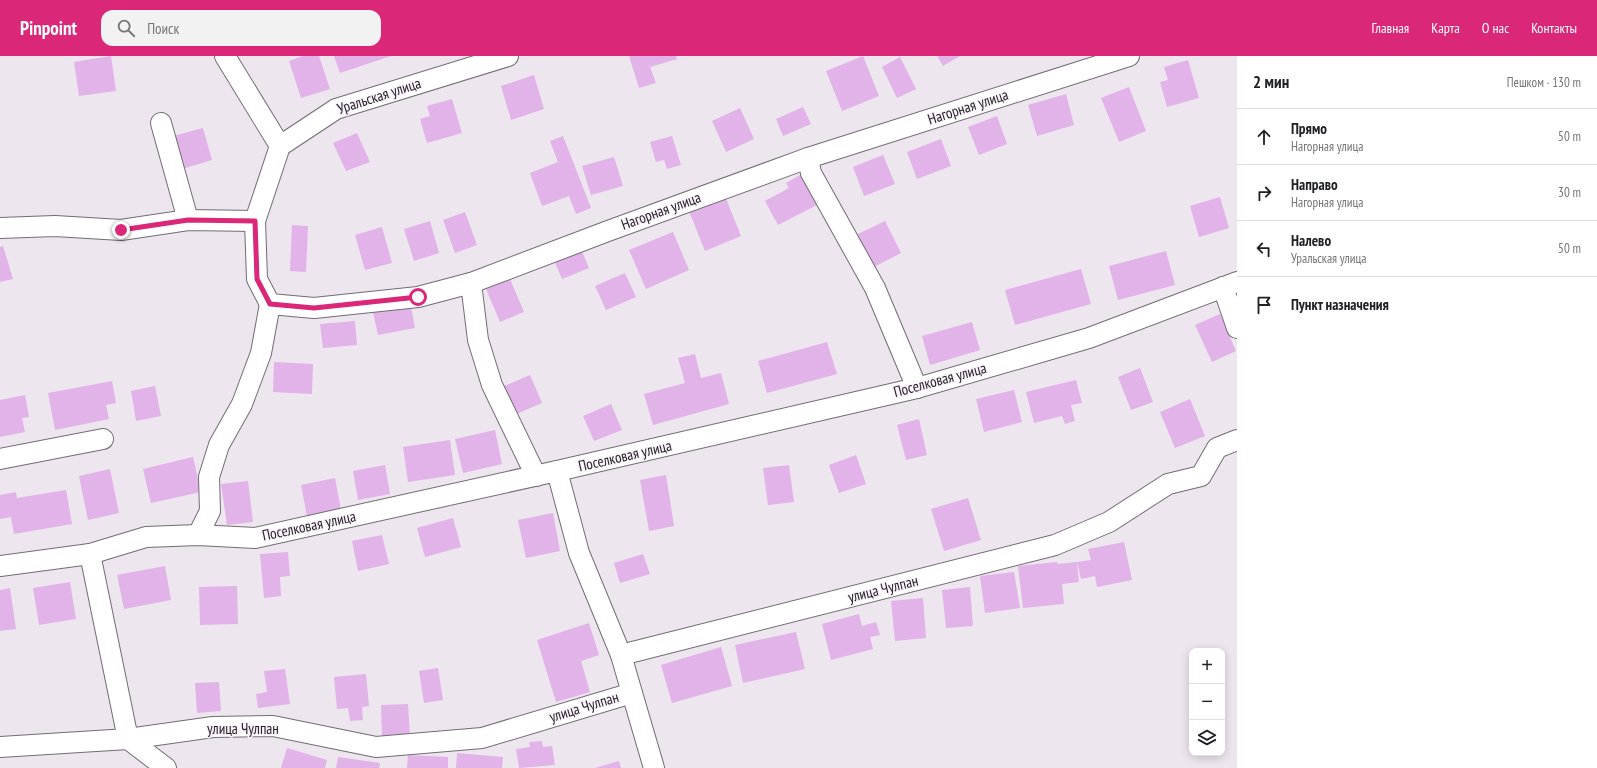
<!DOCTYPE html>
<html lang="ru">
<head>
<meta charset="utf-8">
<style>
	:root { --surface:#fff; --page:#f2f2f2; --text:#202124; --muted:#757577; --line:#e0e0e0; --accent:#db2777 }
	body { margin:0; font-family:"PT Sans Narrow",sans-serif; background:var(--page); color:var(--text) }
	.controls { position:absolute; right:12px; bottom:12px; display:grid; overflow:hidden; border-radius:8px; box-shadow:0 2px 10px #0003 }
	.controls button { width:36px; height:36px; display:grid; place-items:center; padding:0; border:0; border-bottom:1px solid var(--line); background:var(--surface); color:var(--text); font:20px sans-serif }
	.stop { position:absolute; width:12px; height:12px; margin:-9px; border:3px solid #db2777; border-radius:50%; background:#fff }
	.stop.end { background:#db2777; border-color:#fff; box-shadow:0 1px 4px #0008 }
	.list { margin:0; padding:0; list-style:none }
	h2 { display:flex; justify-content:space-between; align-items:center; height:52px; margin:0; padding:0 16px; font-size:17px }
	h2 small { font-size:13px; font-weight:400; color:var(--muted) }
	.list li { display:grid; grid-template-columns:26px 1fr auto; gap:12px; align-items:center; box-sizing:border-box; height:56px; padding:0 16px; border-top:1px solid var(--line) }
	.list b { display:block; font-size:15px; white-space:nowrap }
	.list p { margin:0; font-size:13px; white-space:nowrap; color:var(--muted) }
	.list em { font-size:13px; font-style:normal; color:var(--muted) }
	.icon { flex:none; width:22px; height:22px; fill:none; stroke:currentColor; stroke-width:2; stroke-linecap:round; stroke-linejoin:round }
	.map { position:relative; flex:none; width:1237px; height:712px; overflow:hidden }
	header { display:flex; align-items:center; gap:24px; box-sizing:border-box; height:56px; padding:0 20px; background:var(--accent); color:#fff }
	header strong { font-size:19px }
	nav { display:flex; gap:22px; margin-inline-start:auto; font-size:14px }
	.search { width:280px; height:36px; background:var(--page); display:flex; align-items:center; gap:10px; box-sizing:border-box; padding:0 14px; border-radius:12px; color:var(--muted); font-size:15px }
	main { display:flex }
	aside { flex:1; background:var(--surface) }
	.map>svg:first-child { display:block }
	.building { fill:#e1b3e8 }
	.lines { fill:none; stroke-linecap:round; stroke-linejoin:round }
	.minor-casing { stroke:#726c73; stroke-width:22 }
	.minor { stroke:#fff; stroke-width:20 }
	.route { stroke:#db2777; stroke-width:5 }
	.labels { text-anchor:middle; stroke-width:3; stroke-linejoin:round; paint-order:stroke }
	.street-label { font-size:15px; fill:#1f1d20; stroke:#fbf3fc }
</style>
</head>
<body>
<header>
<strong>Pinpoint</strong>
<div class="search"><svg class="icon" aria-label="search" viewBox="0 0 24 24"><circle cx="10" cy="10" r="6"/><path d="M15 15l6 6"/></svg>Поиск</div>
<nav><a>Главная</a><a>Карта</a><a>О нас</a><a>Контакты</a></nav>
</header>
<main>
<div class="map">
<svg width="1237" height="712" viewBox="0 0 1237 712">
	<rect width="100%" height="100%" fill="#ede6ee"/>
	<!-- building -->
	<g class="building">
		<path d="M111,0L116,35L79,40L74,6Z"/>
		<path d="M303,0H319L330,33L301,42L289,5Z"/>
		<path d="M334,0H391L340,17Z"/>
		<path d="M629,0H676L677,3L650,11L656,27L639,32Z"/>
		<path d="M863,0L879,40L842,55L826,15Z"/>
		<path d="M937,0H960L943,10Z"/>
		<path d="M900,1L916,33L897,42L882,11Z"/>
		<path d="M1188,4L1199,42L1167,51L1160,26L1168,24L1164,11Z"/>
		<path d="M534,19L544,53L511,64L501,30Z"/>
		<path d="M1129,31L1146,75L1119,86L1101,42Z"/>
		<path d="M1066,38L1074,69L1037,80L1028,49Z"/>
		<path d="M452,43L462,77L427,87L420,63L430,60L427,50Z"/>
		<path d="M803,51L811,68L783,80L776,63Z"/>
		<path d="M740,52L754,83L726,96L712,65Z"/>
		<path d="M997,60L1007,88L979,99L968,71Z"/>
		<path d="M203,72L212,104L182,113L173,80Z"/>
		<path d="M357,77L370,106L346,115L333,87Z"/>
		<path d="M563,80L591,152L576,158L569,140L542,150L530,117L558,106L550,85Z"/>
		<path d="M672,80L681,109L667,113L664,104L656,106L650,86Z"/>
		<path d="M941,83L951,110L917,123L907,96Z"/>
		<path d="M883,99L895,128L864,140L853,111Z"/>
		<path d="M614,101L623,130L591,139L582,110Z"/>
		<path d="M800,119L817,149L778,169L765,145L789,132L786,127Z"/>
		<path d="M725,140L741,180L705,195L689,155Z"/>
		<path d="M1220,141L1229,172L1199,181L1190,150Z"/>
		<path d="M465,156L477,189L455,197L443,164Z"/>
		<path d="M430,165L439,197L414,205L404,173Z"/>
		<path d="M885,165L901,197L870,213L854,180Z"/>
		<path d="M292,169L308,170L306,216L290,215Z"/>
		<path d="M382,171L392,207L365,214L355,179Z"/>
		<path d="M673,176L689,214L646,233L629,194Z"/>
		<path d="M3,190L13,223L0,226V191Z"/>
		<path d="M581,193L589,212L562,223L554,204Z"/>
		<path d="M1166,195L1175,229L1118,244L1109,210Z"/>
		<path d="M1081,213L1091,248L1015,269L1005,234Z"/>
		<path d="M625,217L636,241L606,254L595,230Z"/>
		<path d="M510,223L524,256L500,266L486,233Z"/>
		<path d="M410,245L415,272L378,279L372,252Z"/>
		<path d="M1220,258L1236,295L1212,306L1195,269Z"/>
		<path d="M355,265L357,289L323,292L320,268Z"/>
		<path d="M972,266L980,294L930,309L922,280Z"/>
		<path d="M827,286L837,318L767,337L758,305Z"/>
		<path d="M695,298L701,322L721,317L729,348L653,369L644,338L685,327L678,302Z"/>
		<path d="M274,306L313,308L312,338L273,336Z"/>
		<path d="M1140,312L1153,346L1131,354L1118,321Z"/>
		<path d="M530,319L542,347L514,359L502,331Z"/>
		<path d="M1076,324L1082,347L1071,349L1075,365L1065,368L1062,360L1034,367L1026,336Z"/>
		<path d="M112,325L116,347L106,349L109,363L55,374L48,337Z"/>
		<path d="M155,330L161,360L136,365L131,335Z"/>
		<path d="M1014,334L1022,366L984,376L976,343Z"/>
		<path d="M25,339L29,361L22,362L25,376L0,381V344Z"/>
		<path d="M1190,343L1205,380L1175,392L1160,356Z"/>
		<path d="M611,348L622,374L594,385L583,360Z"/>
		<path d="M919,363L927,399L906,404L897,369Z"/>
		<path d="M495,374L502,408L463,417L455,383Z"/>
		<path d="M450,384L455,419L408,426L403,391Z"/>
		<path d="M856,399L866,428L839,437L829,409Z"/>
		<path d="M193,401L201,436L151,447L143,413Z"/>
		<path d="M385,409L390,438L358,444L353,415Z"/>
		<path d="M789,409L794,446L768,449L763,412Z"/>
		<path d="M110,413L119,457L88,464L79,420Z"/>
		<path d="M666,419L674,470L649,475L640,424Z"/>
		<path d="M335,422L341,454L307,460L301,429Z"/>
		<path d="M248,425L253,466L227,469L221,428Z"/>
		<path d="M66,434L72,468L14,478L11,461L0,463V439L16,436L17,442Z"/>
		<path d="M968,442L981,484L944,495L931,453Z"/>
		<path d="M553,457L560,495L526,502L518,464Z"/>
		<path d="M453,462L461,491L425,501L417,472Z"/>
		<path d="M382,479L389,508L358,515L352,485Z"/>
		<path d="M1124,486L1132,524L1097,531L1095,520L1081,523L1077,506L1091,504L1088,493Z"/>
		<path d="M288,496L290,520L280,521L281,540L264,542L260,498Z"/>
		<path d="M643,498L650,518L620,527L614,507Z"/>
		<path d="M1057,506L1058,508L1077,506L1079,526L1062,528L1064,548L1023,552L1018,510Z"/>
		<path d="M165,510L171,544L124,553L117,519Z"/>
		<path d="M1014,516L1020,552L985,557L980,520Z"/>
		<path d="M70,526L76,563L39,569L33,532Z"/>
		<path d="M237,530L238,568L200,569L199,531Z"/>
		<path d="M970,531L973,570L946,572L942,534Z"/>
		<path d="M10,532L16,573L0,575V534Z"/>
		<path d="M923,542L926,582L895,585L891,545Z"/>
		<path d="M859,558L862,570L876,566L880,579L870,581L873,593L831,604L822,568Z"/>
		<path d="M589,567L599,599L581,605L590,636L556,646L537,584Z"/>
		<path d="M796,576L805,613L743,627L735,589Z"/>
		<path d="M721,591L732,630L672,647L661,609Z"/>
		<path d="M438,612L443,644L424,647L419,615Z"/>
		<path d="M285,613L290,648L258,652L256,638L267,636L264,615Z"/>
		<path d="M366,618L369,650L362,651L363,664L350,665L348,652L337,653L334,621Z"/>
		<path d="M219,626L221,655L197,657L195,627Z"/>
		<path d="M408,648L410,681L382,682L381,649Z"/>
		<path d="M542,685L543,691L552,690L555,709L519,712L516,693L530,691L529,686Z"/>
		<path d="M287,692L327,704L325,712H281Z"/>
		<path d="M457,697L503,701L502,712H456Z"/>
		<path d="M408,699L448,701V712H407Z"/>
		<path d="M338,701L380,707L379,712H336Z"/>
		<path d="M619,705L621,712H595Z"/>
	</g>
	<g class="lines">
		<!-- minor casing -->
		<g class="minor-casing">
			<g id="minor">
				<path d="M225,0L280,90"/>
				<path d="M161,67L188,164"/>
				<path d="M808,102L811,117L875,232L917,332"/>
				<path d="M255,165L257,223L270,248L314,252L418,241L471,227L608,175L808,102L1129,0"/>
				<path d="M0,172L55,170L121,174L188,164L255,165L280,90L336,53L508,0"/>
				<path d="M471,227L478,284L492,329L536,420"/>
				<path d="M1223,231L1237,272"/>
				<path d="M0,403L103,383"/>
				<path d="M557,415L579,497L621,599"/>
				<path d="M198,479L210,455L209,421L219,389L242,348L261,297L270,248"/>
				<path d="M90,498L128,683L166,712"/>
				<path d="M0,510L90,498L146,481L198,479L255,482L557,415L917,332L1089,282L1237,226"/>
				<path d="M632,637L654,712"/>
				<path d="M0,691L128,683L213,671L273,670L376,691L482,682L632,637L621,599L1055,489L1109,466L1168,428L1201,420L1217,392L1237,384"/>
			</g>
		</g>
		<!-- minor -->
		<use href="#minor" class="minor"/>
	</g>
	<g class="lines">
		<!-- route -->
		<path class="route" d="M121,174L188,164L255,165L257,223L270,248L314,252L418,241"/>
	</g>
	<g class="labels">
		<!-- street labels -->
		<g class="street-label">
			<text transform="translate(379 40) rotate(-18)" y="5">Уральская улица</text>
			<text transform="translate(968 51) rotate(-18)" y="5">Нагорная улица</text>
			<text transform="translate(661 155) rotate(-20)" y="5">Нагорная улица</text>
			<text transform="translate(940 324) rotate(-15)" y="5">Поселковая улица</text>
			<text transform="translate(625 400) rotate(-13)" y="5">Поселковая улица</text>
			<text transform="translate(309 470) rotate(-12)" y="5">Поселковая улица</text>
			<text transform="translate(883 533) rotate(-14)" y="5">улица Чулпан</text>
			<text transform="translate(584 651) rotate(-17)" y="5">улица Чулпан</text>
			<text x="243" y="678">улица Чулпан</text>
		</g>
	</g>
</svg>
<div class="controls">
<button>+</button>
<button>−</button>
<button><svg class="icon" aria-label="layers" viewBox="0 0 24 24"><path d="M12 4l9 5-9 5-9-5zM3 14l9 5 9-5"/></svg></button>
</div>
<div class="stop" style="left:418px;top:241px"></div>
<div class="stop end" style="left:121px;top:174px"></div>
</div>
<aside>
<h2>2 мин<small>Пешком · 130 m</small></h2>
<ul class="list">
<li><svg class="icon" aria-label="ahead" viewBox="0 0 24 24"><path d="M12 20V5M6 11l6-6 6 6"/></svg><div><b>Прямо</b><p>Нагорная улица</p></div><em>50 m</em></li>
<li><svg class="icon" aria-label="right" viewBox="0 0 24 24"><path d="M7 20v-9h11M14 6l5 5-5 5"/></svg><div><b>Направо</b><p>Нагорная улица</p></div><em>30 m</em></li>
<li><svg class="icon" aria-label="left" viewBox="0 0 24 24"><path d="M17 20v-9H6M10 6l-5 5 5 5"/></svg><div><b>Налево</b><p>Уральская улица</p></div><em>50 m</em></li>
<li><svg class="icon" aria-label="arrive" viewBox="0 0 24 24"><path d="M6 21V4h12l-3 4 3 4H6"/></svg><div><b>Пункт назначения</b></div></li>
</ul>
</aside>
</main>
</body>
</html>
